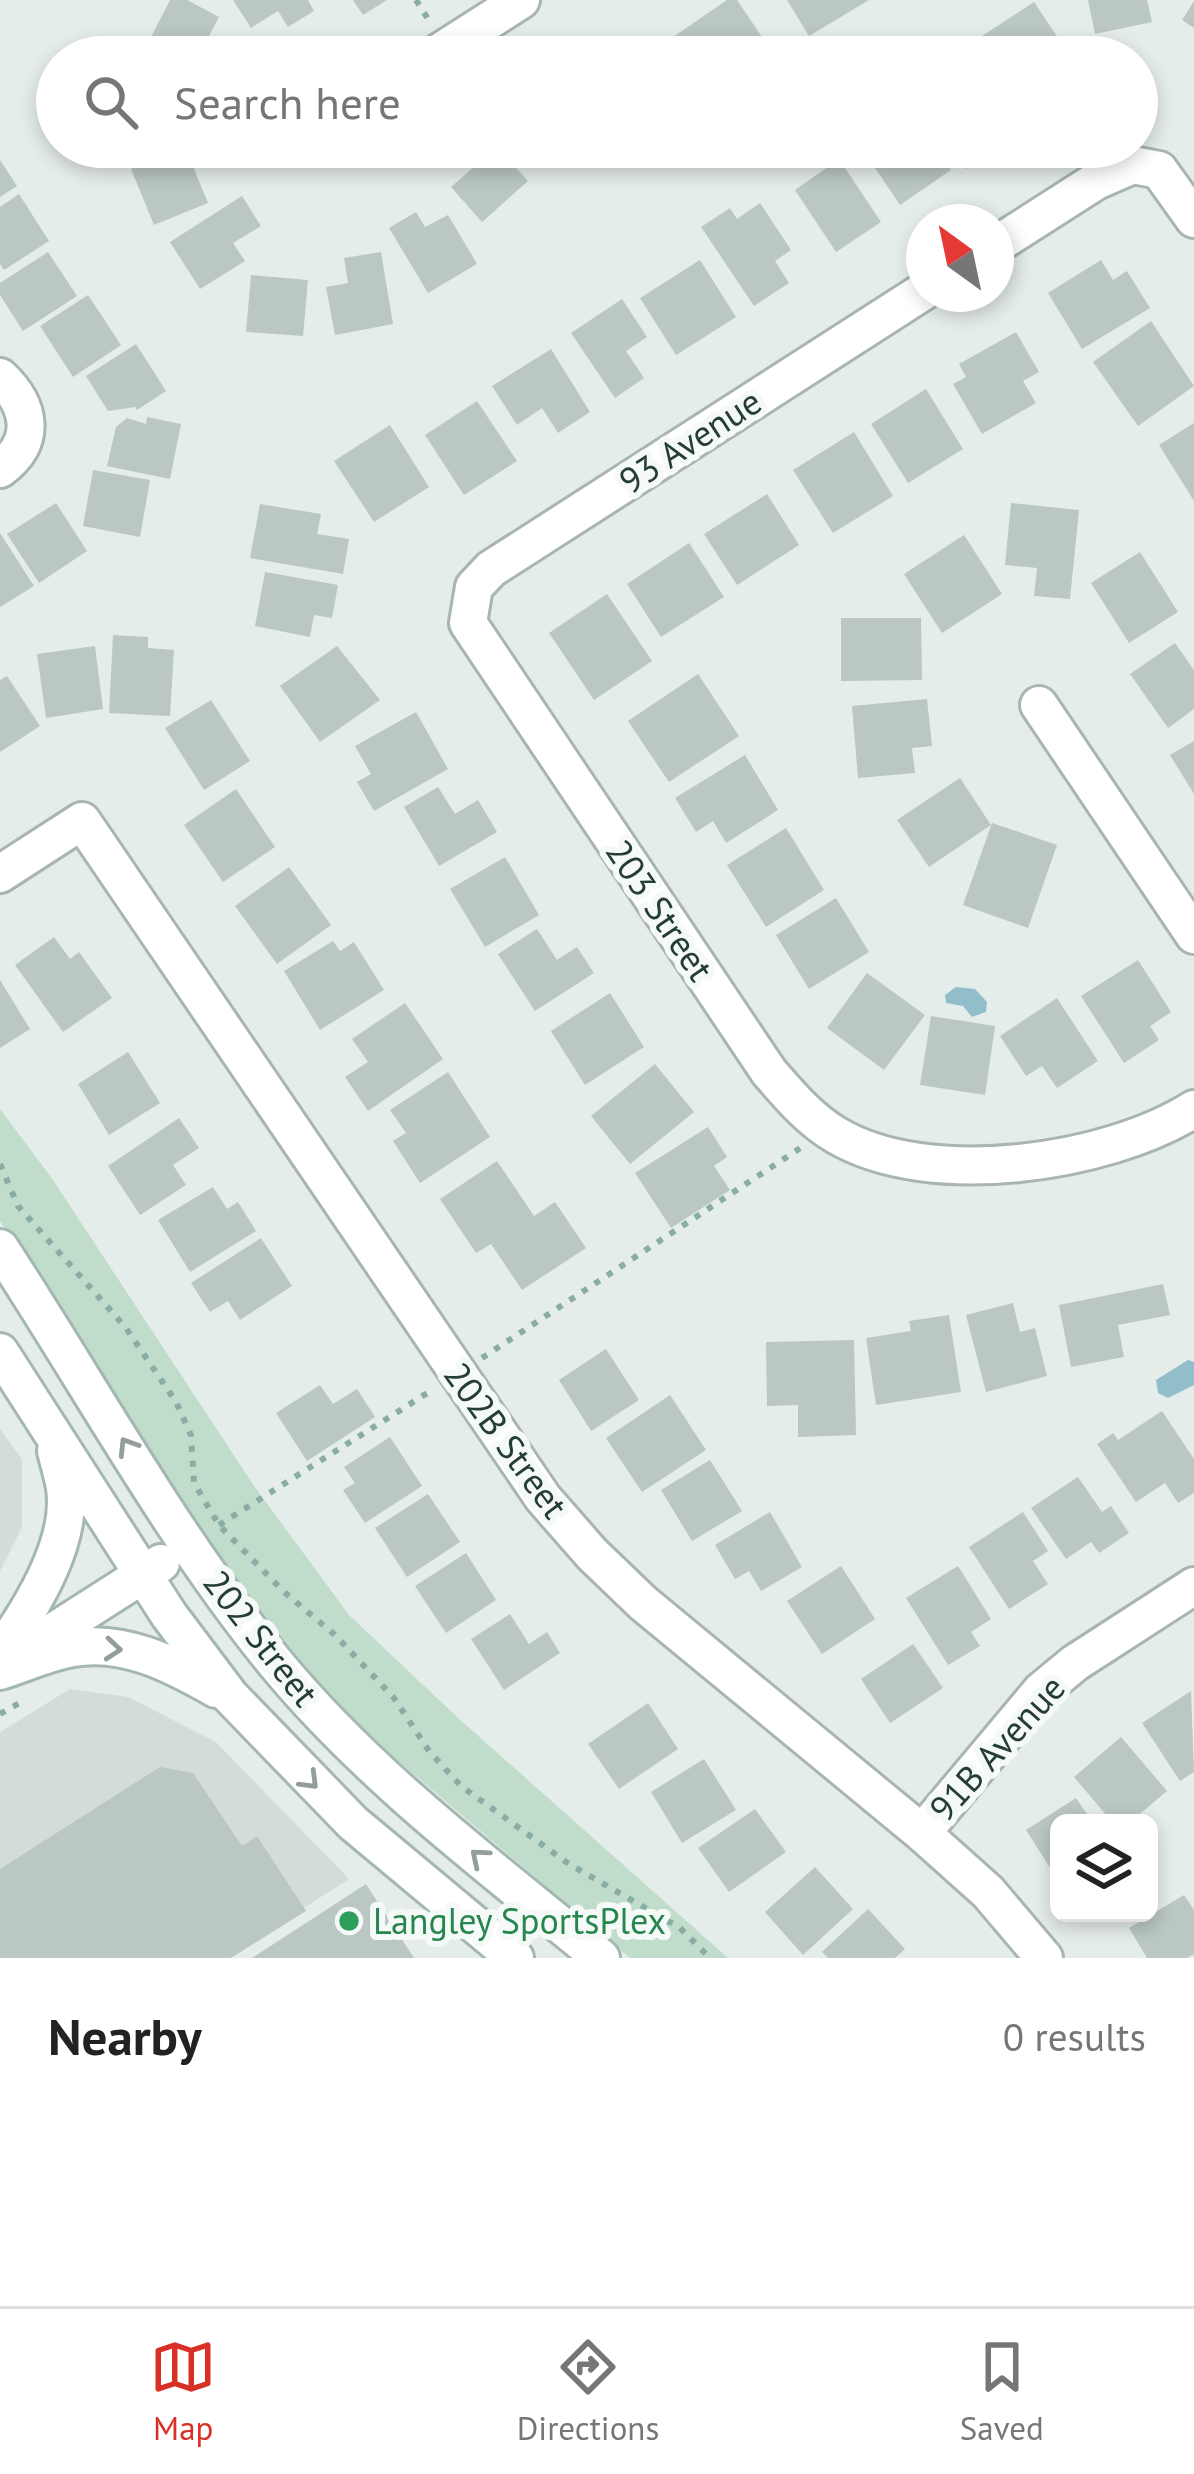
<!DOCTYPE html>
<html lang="en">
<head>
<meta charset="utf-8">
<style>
	:root { --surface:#fff; --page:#f6f6f6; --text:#222; --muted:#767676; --line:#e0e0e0; --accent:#d93025 }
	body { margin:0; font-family:"PT Sans",sans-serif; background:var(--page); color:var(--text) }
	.controls { position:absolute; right:36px; bottom:36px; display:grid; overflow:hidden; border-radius:18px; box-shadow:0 6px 18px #0003 }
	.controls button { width:108px; height:108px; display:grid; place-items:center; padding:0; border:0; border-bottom:3px solid var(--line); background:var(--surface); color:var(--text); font:60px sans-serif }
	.compass { position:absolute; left:906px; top:204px; width:108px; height:108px; border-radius:50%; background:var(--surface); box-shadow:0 6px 18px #0003; rotate:327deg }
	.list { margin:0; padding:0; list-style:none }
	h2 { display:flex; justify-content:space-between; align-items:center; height:156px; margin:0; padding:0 48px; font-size:51px }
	h2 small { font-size:39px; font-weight:400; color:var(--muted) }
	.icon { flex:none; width:66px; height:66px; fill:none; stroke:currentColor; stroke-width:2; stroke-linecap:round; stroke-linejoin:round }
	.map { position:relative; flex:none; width:1194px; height:1958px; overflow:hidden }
	.search { position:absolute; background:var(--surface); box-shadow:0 6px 18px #0003; left:36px; right:36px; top:36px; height:132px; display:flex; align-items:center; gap:30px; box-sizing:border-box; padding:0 42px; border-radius:66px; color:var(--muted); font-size:45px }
	.sheet { height:348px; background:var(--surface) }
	nav { display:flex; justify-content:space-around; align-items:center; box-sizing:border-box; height:168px; border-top:3px solid var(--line); background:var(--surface); font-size:33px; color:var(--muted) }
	nav a { display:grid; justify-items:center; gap:6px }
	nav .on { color:var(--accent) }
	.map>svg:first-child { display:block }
	.built { fill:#d3dcd9 }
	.green { fill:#c0dcca }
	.water { fill:#92becc }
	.building { fill:#bac7c3 }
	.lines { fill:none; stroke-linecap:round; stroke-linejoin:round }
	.street-casing { stroke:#a8b5b1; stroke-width:42 }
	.secondary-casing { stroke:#a4b7b2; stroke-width:42 }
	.path { stroke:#88ada5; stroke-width:6; stroke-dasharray:6 9; stroke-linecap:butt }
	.street { stroke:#fff; stroke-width:36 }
	.secondary { stroke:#fff; stroke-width:36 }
	.oneway { stroke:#929e9c }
	.leisure-dot { fill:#2e9e5b; stroke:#f5f9f8; stroke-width:4.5 }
	.labels { text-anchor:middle; stroke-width:12; stroke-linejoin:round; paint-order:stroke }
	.street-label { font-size:36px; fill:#253d39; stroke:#f5f9f8 }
	.leisure-label { font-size:36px; fill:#27864d; stroke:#f5f9f8; text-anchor:start }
</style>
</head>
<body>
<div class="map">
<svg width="1194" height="1958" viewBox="0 0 1194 1958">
	<rect width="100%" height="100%" fill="#e5edea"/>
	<!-- built -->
	<g class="built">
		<path d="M0,1429L22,1459V1527L0,1571Z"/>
		<path d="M70,1689L128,1697L216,1742L349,1879L226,1958H0V1732Z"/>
	</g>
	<!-- green -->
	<path class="green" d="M0,1109L53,1180L254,1486L349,1615L457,1717L728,1958H630L377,1743L341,1708L251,1604L0,1221Z"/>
	<!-- water -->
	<g class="water">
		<path d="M956,987L975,989L987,1002L986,1012L972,1017L963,1006L946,1003L945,995Z"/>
		<path d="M1188,1360L1194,1362V1385L1168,1398L1158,1393L1156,1380Z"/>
	</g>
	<!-- building -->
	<g class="building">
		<path d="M170,0H187L219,17L206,42L236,57H166L146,47Z"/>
		<path d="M233,0H308L314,11L288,27L278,11L251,28Z"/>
		<path d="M353,0H387L363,15Z"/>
		<path d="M727,0H737L768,46L752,57L731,54L644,57Z"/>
		<path d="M787,0H869L809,36Z"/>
		<path d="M1088,0H1147L1152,22L1095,34Z"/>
		<path d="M1194,1V28L1182,20Z"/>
		<path d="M1034,2L1071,57H996L982,36Z"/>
		<path d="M185,147L208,203L154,225L131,169Z"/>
		<path d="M458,147H497L528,181L482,222L451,187L475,166Z"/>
		<path d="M873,147H936L951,170L900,205L865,153Z"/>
		<path d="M952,147H1000L966,169Z"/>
		<path d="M839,159L881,222L836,252L795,190Z"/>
		<path d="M0,160L17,186L0,197Z"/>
		<path d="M19,194L49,241L4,270L0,264V207Z"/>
		<path d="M242,196L261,226L233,243L245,261L200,289L170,242Z"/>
		<path d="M760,203L791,250L775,261L789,283L754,306L701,227L730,208L737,219Z"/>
		<path d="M416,212L425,227L448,215L477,264L428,293L389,228Z"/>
		<path d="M48,252L77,296L23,331L0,295V283Z"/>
		<path d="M381,252L393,324L335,335L326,287L348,283L344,258Z"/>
		<path d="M700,260L736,317L676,355L640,298Z"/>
		<path d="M1101,260L1113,280L1127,271L1150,308L1082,349L1048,293Z"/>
		<path d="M251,275L308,280L303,336L246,332Z"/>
		<path d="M88,295L121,345L73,377L40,326Z"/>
		<path d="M622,299L647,337L626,351L644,378L615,398L571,333Z"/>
		<path d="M1151,321L1194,386L1138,426L1093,362Z"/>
		<path d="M1016,332L1039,372L1023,381L1036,403L982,434L953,384L966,377L959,364Z"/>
		<path d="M136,344L166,391L137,410L135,407L108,411L86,376Z"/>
		<path d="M551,349L590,412L558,433L542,408L517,425L492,386Z"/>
		<path d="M926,389L963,449L908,483L871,424Z"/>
		<path d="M477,401L517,461L464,495L425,435Z"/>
		<path d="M147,417L181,424L170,479L107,466L116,427L127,418L146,424Z"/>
		<path d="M1194,423V501L1159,445Z"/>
		<path d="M390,425L429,487L374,522L334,461Z"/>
		<path d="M854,432L893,496L833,533L793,470Z"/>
		<path d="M93,470L150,480L140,537L83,526Z"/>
		<path d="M767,494L799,545L737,585L704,534Z"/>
		<path d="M56,503L87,551L39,583L7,534Z"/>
		<path d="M1011,503L1079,510L1070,599L1034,596L1037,568L1005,565Z"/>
		<path d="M260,504L321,514L317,534L349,539L343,574L250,558Z"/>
		<path d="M0,533L34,586L0,607Z"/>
		<path d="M964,535L1002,594L942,633L904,574Z"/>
		<path d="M689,543L724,597L661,637L627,584Z"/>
		<path d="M1140,552L1178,612L1129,643L1091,583Z"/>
		<path d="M265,572L338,585L332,618L314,615L310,637L255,626Z"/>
		<path d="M607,594L652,661L594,700L549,633Z"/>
		<path d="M841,618H921L922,680L841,681Z"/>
		<path d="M113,635L148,637V648L174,650L170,716L109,713Z"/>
		<path d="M1175,643L1194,670V709L1168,728L1130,674Z"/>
		<path d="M95,646L103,709L46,718L37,654Z"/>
		<path d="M337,646L380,700L320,742L280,686Z"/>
		<path d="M698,674L739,736L669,782L628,721Z"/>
		<path d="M7,676L40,726L0,752V680Z"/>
		<path d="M927,699L932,746L912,748L915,773L858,778L852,706Z"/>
		<path d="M211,700L250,761L204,790L165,728Z"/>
		<path d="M416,712L448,769L374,811L357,782L371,774L355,746Z"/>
		<path d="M1194,741V794L1170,755Z"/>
		<path d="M745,755L778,810L726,843L713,821L696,832L675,798Z"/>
		<path d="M960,778L991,825L929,867L897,820Z"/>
		<path d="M438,787L455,814L478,800L497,832L439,866L404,807Z"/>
		<path d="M236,789L275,847L223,882L184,825Z"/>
		<path d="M992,823L1057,845L1028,928L963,905Z"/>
		<path d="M786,828L824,890L766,927L727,865Z"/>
		<path d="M505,857L539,915L485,947L450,889Z"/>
		<path d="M289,867L331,925L277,964L235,906Z"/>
		<path d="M836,898L869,952L809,989L776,935Z"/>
		<path d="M537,929L557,960L577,947L594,973L535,1011L498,954Z"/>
		<path d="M54,937L70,959L79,952L112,998L63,1032L15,965Z"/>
		<path d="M333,941L340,951L354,942L384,990L320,1030L284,971Z"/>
		<path d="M1138,960L1171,1012L1150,1026L1159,1040L1124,1063L1081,996Z"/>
		<path d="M867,973L925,1015L884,1070L827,1028Z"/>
		<path d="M0,980L30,1029L0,1048Z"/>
		<path d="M610,993L644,1047L585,1085L551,1031Z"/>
		<path d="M1057,998L1098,1061L1057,1088L1042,1066L1026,1076L1000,1036Z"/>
		<path d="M405,1003L443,1059L368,1111L345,1077L368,1062L352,1039Z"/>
		<path d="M931,1016L995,1026L985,1095L920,1085Z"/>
		<path d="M128,1052L160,1103L109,1135L78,1084Z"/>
		<path d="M655,1064L694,1112L630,1164L591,1116Z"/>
		<path d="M448,1072L490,1137L420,1183L393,1141L406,1133L390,1110Z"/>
		<path d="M179,1118L199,1148L173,1165L186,1185L140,1215L108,1166Z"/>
		<path d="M708,1127L727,1157L714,1166L730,1190L671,1228L635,1173Z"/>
		<path d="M497,1161L534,1216L555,1202L586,1248L522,1290L491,1244L476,1253L440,1199Z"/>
		<path d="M213,1187L227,1209L238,1202L256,1231L190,1272L158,1220Z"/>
		<path d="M261,1238L292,1286L240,1320L228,1301L210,1312L191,1283Z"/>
		<path d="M1163,1284L1170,1315L1118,1325L1124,1357L1071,1367L1059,1305Z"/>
		<path d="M1013,1303L1020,1332L1035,1328L1047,1376L986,1392L966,1315Z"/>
		<path d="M949,1315L961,1392L876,1405L866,1338L911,1331L909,1321Z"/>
		<path d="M854,1340L856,1435L798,1437V1405L767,1406L766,1342Z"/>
		<path d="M606,1349L639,1400L591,1431L559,1380Z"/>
		<path d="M320,1385L333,1404L357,1389L375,1417L307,1461L276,1413Z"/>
		<path d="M670,1395L706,1450L642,1492L606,1438Z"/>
		<path d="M1162,1411L1194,1459V1493L1178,1503L1165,1483L1136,1502L1097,1444L1113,1433L1118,1440Z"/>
		<path d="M390,1437L422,1486L365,1523L343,1490L355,1483L344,1467Z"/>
		<path d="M710,1460L742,1511L692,1541L661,1490Z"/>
		<path d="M1078,1477L1102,1512L1111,1506L1129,1533L1099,1553L1091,1542L1066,1559L1031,1508Z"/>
		<path d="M428,1494L460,1542L407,1577L375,1528Z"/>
		<path d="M770,1512L802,1567L761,1591L749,1571L735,1579L715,1545Z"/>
		<path d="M1023,1512L1048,1551L1033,1561L1048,1584L1009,1609L969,1547Z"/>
		<path d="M466,1553L496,1600L446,1633L415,1586Z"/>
		<path d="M841,1566L875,1619L822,1654L787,1601Z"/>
		<path d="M958,1566L991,1619L971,1632L980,1646L948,1665L906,1598Z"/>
		<path d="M510,1614L529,1644L547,1632L560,1653L504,1690L471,1639Z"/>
		<path d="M913,1644L943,1688L890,1723L861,1679Z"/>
		<path d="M1191,1691L1194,1772L1180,1781L1142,1723Z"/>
		<path d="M648,1703L678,1749L619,1789L588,1744Z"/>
		<path d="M1121,1737L1167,1791L1129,1823H1113L1074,1777Z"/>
		<path d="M704,1759L736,1810L682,1843L651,1792Z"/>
		<path d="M160,1767L193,1773L242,1846L257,1836L306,1911L231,1958H0V1869Z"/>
		<path d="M1076,1798L1093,1823H1059V1882L1026,1830Z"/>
		<path d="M755,1809L786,1852L729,1892L698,1848Z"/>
		<path d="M815,1867L853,1909L803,1955L765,1912Z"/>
		<path d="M366,1884L414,1958H252Z"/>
		<path d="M1184,1895L1194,1910V1954L1187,1958H1147L1129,1928Z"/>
		<path d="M868,1909L905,1949L895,1958H828L822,1952Z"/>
	</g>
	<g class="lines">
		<!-- street casing -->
		<g class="street-casing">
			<g id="street">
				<path d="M432,57L521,0"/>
				<path d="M996,245L1096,181L1133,165L1159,170L1194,219"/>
				<path d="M924,291L491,569L474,587L468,623L769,1072C789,1095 809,1119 836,1135C928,1190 1107,1164 1194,1109"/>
				<path d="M0,377C30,405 38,441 0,469"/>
				<path d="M1039,705L1194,935"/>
				<path d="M0,874L82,821L543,1498L592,1554L643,1603L922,1833L988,1892L1044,1958"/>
				<path d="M922,1833L1041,1691L1075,1663L1194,1586"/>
			</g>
		</g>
		<!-- secondary casing -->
		<g class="secondary-casing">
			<g id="secondary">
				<path d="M0,1248C89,1384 174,1540 277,1665C370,1777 489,1866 601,1958"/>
				<path d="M0,1352L169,1615L230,1696L353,1823L515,1958"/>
				<path d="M25,1650L161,1563"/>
				<path d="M0,1653C30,1610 73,1543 65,1488C63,1476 59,1463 56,1451"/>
				<path d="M0,1671C23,1664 48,1652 73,1648C124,1639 172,1664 216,1689"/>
			</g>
		</g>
		<!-- path -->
		<g class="path">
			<path d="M416,0L428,19"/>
			<path d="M0,1164L18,1206L126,1328L176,1402L191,1435L194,1483L219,1525L283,1591L335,1635L394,1698L429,1751L461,1786L569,1864L680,1928L710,1958"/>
			<path d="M482,1358L802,1147"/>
			<path d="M219,1525L429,1392"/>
			<path d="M0,1714L23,1701"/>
		</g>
		<!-- street -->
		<use href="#street" class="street"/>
		<!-- secondary -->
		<use href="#secondary" class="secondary"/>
	</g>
	<!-- one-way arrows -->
	<defs><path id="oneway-chevron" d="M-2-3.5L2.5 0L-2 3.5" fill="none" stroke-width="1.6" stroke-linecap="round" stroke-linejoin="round" transform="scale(3)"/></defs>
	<g class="oneway">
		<use href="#oneway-chevron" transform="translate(127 1446) rotate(-122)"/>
		<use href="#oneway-chevron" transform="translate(113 1649) rotate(5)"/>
		<use href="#oneway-chevron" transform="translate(310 1781) rotate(45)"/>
		<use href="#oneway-chevron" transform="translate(479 1857) rotate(-140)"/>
	</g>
	<!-- markers -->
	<circle class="leisure-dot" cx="349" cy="1921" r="12"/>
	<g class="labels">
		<!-- street labels -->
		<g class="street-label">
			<text transform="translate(690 441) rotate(-33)" y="13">93 Avenue</text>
			<text transform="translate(660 910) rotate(56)" y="13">203 Street</text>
			<text transform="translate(506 1440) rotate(54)" y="13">202B Street</text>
			<text transform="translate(261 1638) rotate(52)" y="13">202 Street</text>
			<text transform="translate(997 1748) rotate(-48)" y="13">91B Avenue</text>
		</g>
		<!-- leisure labels -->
		<g class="leisure-label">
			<text x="373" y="1934">Langley SportsPlex</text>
		</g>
	</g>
</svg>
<div class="controls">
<button><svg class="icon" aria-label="layers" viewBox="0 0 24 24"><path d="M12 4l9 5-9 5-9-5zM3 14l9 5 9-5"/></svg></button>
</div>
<svg class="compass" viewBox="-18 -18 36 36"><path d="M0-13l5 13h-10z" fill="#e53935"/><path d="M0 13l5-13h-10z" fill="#767676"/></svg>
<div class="search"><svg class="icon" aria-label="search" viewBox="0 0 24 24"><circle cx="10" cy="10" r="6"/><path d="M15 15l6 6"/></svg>Search here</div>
</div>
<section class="sheet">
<h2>Nearby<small>0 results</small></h2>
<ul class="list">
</ul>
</section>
<nav>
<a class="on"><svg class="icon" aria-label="map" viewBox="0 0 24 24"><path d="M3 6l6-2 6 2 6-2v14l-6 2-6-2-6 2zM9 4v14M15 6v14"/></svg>Map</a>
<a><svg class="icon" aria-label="directions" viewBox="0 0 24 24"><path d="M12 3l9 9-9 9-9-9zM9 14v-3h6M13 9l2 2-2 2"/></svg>Directions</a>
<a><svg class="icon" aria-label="saved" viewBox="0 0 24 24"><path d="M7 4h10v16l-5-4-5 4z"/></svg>Saved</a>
</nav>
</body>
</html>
